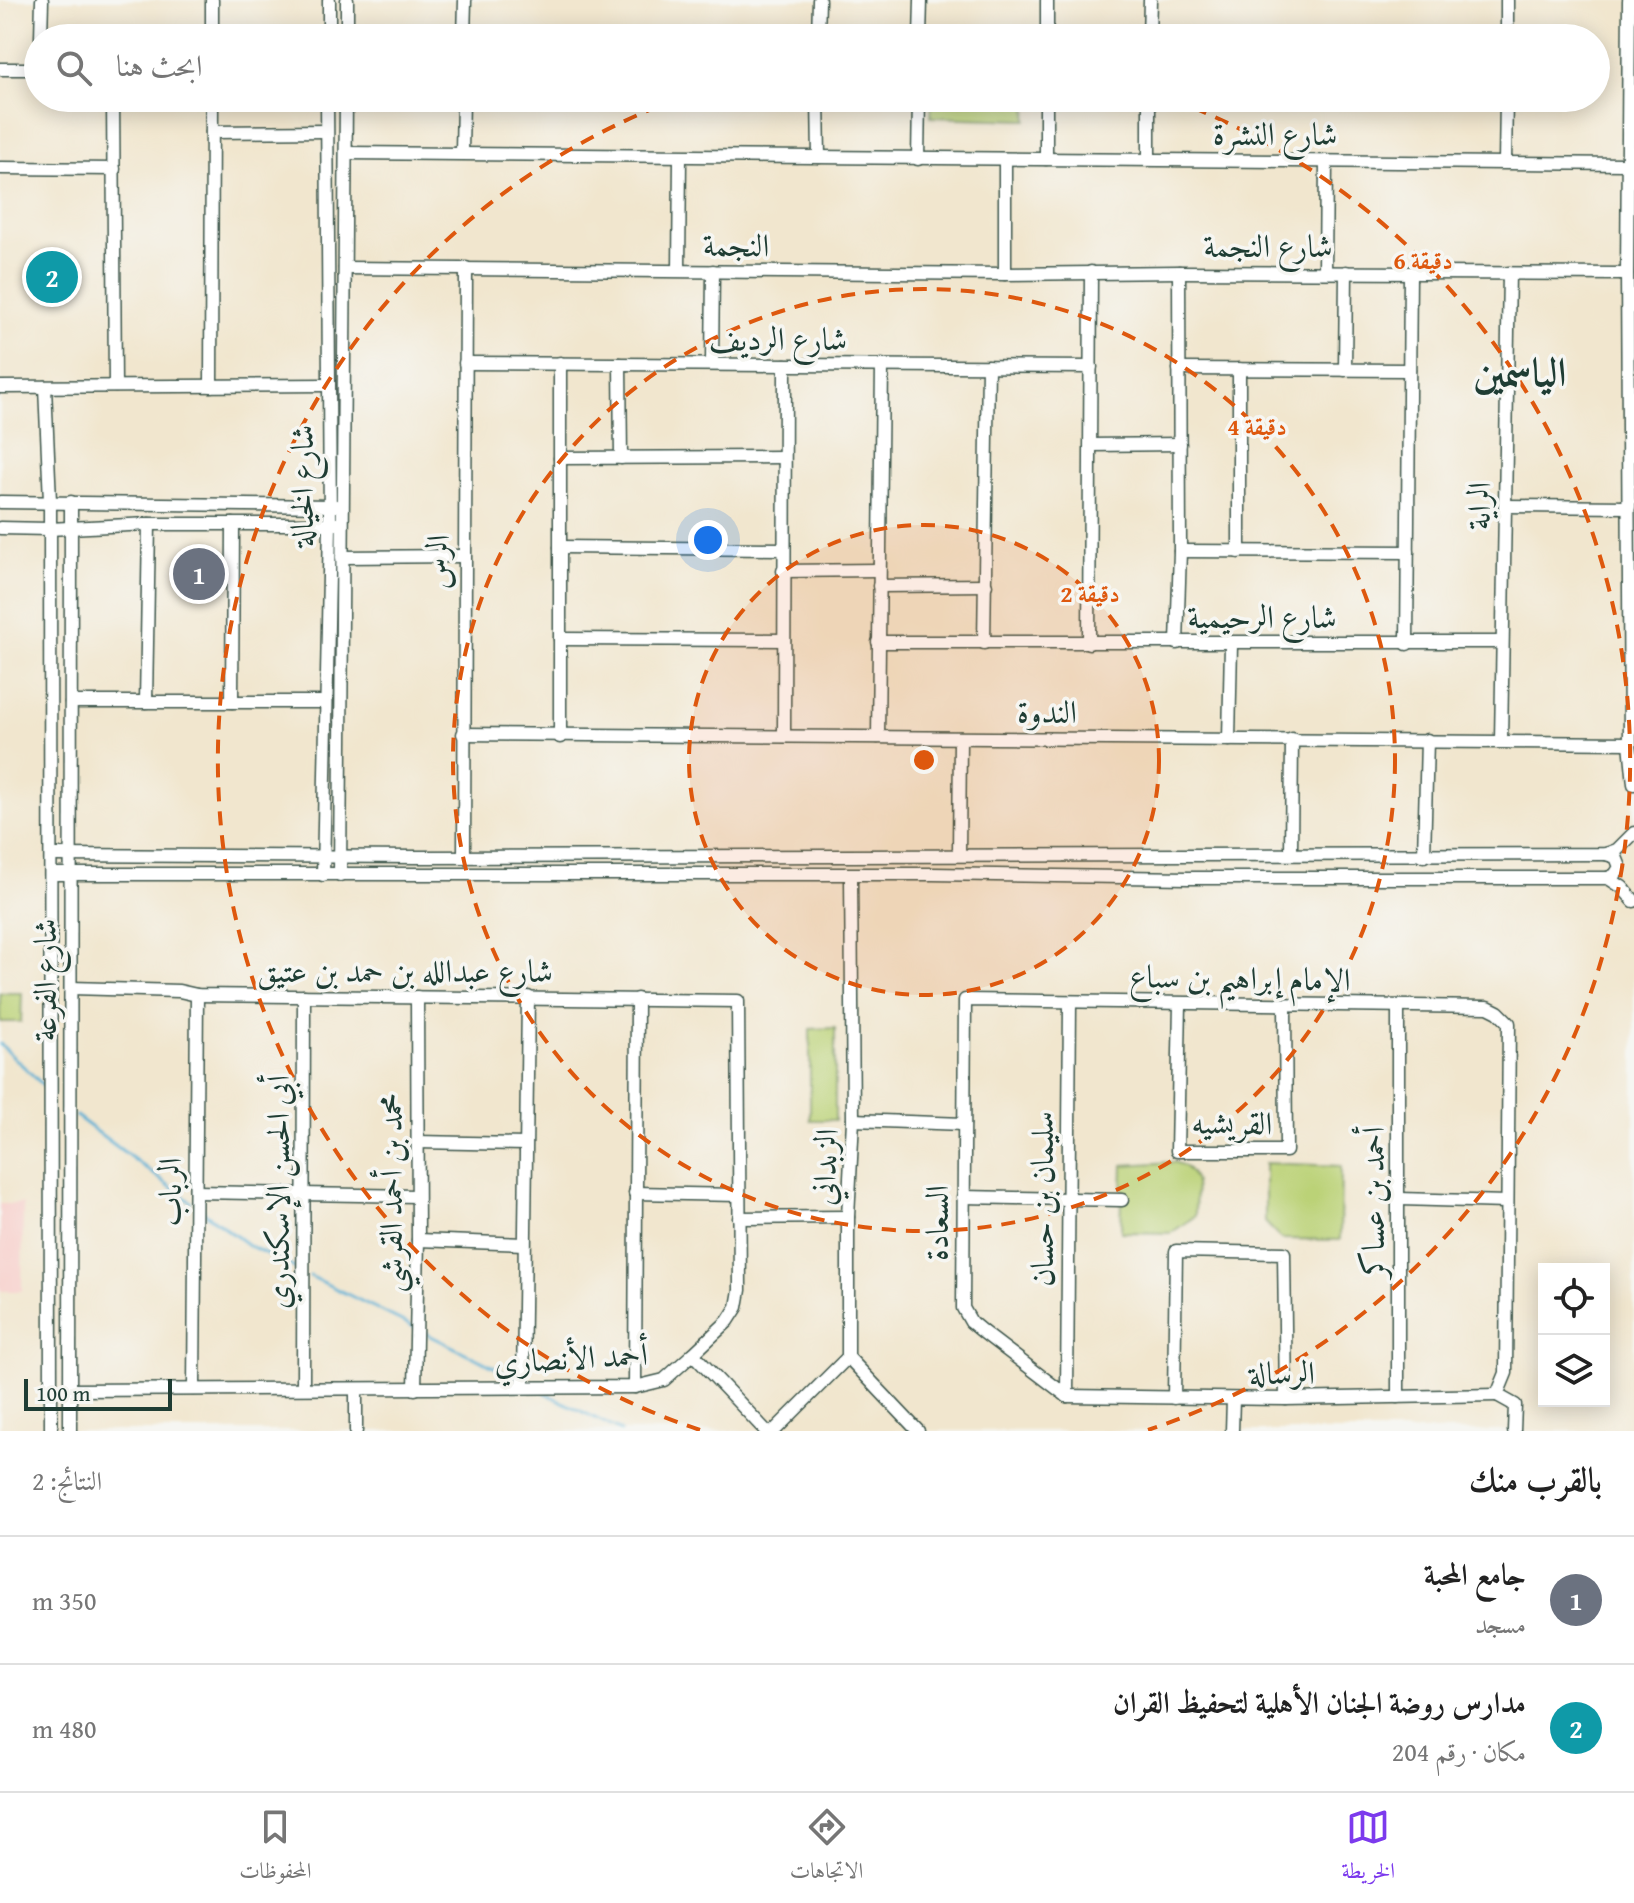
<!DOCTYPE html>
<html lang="ar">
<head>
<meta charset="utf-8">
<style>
	:root { --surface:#fff; --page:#f2f2f2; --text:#222; --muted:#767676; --line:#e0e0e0; --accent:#7c3aed }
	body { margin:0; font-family:"Gentium Book Plus",Amiri,serif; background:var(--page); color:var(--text); direction:rtl }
	.controls { position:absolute; right:24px; bottom:24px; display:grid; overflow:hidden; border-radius:0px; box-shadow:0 4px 20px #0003 }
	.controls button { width:72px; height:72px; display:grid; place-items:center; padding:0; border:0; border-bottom:2px solid var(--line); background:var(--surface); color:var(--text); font:40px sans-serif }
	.scale { position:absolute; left:24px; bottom:20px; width:148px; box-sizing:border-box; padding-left:8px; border:4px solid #1f3d34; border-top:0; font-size:22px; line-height:28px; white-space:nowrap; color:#1f3d34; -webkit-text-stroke:6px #f6f6f2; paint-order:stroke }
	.you { position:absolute; left:708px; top:540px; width:28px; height:28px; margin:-20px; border:6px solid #fff; border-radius:50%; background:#1a73e8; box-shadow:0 0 0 12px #1a73e833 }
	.badge { display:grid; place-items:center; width:52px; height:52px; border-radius:50%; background:var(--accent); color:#fff; font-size:26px; font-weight:700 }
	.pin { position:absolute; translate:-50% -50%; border:4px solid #fff; box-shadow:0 2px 8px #0006 }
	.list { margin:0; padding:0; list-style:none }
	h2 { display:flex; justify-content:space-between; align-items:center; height:104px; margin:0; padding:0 32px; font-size:34px }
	h2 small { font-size:26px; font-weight:400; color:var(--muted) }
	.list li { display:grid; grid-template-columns:52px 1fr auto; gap:24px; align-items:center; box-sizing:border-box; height:128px; padding:0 32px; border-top:2px solid var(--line) }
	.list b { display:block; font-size:30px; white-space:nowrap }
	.list p { margin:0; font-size:26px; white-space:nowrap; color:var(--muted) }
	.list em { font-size:26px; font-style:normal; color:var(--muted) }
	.icon { flex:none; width:44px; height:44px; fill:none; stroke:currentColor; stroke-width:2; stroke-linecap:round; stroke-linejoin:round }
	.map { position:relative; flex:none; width:1634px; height:1431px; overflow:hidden; direction:ltr }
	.search { position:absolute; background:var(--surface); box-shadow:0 4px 20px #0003; left:24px; right:24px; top:24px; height:88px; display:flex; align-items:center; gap:20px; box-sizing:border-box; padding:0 28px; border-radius:44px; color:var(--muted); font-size:30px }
	.sheet { height:360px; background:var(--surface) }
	nav { display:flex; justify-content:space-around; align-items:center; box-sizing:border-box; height:112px; border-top:2px solid var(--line); background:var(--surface); font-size:22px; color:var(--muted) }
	nav a { display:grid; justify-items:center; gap:4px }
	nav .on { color:var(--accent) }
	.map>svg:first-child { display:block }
	.built { fill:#f7d0cc }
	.green { fill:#bbd277; stroke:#6d8856; stroke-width:2 }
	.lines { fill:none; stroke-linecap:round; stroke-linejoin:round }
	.stream { stroke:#57afd4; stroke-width:3 }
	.minor-casing { stroke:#3e564b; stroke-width:15 }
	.minor { stroke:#fff; stroke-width:12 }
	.ring { fill:none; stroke:#de580e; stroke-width:4; stroke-dasharray:14 10 }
	.labels { text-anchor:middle; stroke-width:7; stroke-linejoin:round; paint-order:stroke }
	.street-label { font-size:32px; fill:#1f3d34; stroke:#f6f6f2 }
	.district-label { font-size:40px; font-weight:bold; fill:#1f3d34; stroke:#f6f6f2 }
	.centre { fill:#de580e; stroke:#f6f6f2; stroke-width:4 }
	.ring-label { font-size:24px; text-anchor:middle; font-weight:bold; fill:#de580e; stroke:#f6f6f2; stroke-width:7; stroke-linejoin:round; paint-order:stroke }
</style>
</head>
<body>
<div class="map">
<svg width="1634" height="1431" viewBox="0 0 1634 1431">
	<rect width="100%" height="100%" fill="#f6f6f2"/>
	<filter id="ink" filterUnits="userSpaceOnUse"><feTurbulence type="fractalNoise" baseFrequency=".0125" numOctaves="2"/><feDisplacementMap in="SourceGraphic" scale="16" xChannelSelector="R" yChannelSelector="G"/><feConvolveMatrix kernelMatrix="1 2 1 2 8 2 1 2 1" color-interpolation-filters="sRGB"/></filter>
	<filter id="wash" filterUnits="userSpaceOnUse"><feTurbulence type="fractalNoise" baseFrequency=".006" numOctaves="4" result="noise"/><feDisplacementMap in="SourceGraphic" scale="32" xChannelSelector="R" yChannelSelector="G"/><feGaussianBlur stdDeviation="1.8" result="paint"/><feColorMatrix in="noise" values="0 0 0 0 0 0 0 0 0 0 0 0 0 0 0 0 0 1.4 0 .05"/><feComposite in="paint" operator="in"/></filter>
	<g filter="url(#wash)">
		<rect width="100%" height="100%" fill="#f1e6ce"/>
		<!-- built -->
		<path class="built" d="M0,1204H23L22,1291H0Z"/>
		<!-- green -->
		<g class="green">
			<path d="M932,98H1028L1027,120L931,117Z"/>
			<path d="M0,993H22L21,1022H0Z"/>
			<path d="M835,1028V1120H810V1029Z"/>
			<path d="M1174,1162C1202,1170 1195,1192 1195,1216L1171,1233L1121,1232L1123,1165Z"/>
			<path d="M1265,1163L1341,1166L1340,1240L1281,1239L1265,1222Z"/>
		</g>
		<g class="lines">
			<!-- stream -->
			<g class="stream">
				<path d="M0,1044L46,1088"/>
				<path d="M76,1116L191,1202"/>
				<path d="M201,1210L248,1245L299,1270"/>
				<path d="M310,1276L414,1327"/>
				<path d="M421,1331L518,1379"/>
				<path d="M545,1393L621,1431"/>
			</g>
		</g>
	</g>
	<g filter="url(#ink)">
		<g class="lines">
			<!-- minor casing -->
			<g class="minor-casing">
				<g id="minor">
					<path d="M1507,0V38"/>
					<path d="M1629,0L1627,274L1630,743L1634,784"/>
					<path d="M41,38L42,0"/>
					<path d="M212,38V0"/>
					<path d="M329,38V0"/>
					<path d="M347,38V0"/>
					<path d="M464,38L465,0"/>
					<path d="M818,38L819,0"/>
					<path d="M920,38L921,0"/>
					<path d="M1047,38V0"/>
					<path d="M1149,38L1150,0"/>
					<path d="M0,69H38"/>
					<path d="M113,98L115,386"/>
					<path d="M818,98L819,157"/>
					<path d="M212,132L326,131"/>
					<path d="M347,153L1627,164"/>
					<path d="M462,153L463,98"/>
					<path d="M918,159L919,98"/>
					<path d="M1005,159V274"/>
					<path d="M1046,159V98"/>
					<path d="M1149,159V98"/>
					<path d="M1505,162L1506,98"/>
					<path d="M0,168L114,169"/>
					<path d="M345,268L1005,274L1179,272L1627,274"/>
					<path d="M679,270L680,157"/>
					<path d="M1325,272L1326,161"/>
					<path d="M465,363L1091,367"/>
					<path d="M620,364L621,458"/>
					<path d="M712,364L713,271"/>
					<path d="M1179,369L1409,370"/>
					<path d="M1239,369V552"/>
					<path d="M1345,370L1346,272"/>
					<path d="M211,386L212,98"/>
					<path d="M0,387L329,385"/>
					<path d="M45,387L50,501L51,1431"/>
					<path d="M1091,445L1180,444"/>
					<path d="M560,458L783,457"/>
					<path d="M0,502L336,506"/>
					<path d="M1505,506L1629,507V502"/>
					<path d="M0,528L49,529L149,524H337"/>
					<path d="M560,547L784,549"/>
					<path d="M1180,551L1408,552"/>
					<path d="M342,557L464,556"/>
					<path d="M783,571L878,570"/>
					<path d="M879,586L986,585"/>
					<path d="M560,639L784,640"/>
					<path d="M878,642H1502"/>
					<path d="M984,643L988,366"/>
					<path d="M1089,643L1091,272"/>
					<path d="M1177,643L1180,551L1179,272"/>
					<path d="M1407,644L1410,273"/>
					<path d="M71,702H326"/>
					<path d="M146,702L149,524"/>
					<path d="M232,702L233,524"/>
					<path d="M463,734L1630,743"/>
					<path d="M784,736L785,365"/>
					<path d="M560,737V363"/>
					<path d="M878,737L882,365"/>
					<path d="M1229,740L1231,644"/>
					<path d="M1501,741L1509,273"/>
					<path d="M1291,854L1292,739"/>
					<path d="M1606,854L1616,857L1620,867L1615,875L1608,878"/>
					<path d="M52,855L419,857L1606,854L1617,850L1634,833"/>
					<path d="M959,855L960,738"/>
					<path d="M1424,856L1427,740"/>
					<path d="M464,857L466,268"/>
					<path d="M52,874H933L1188,878H1608L1622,887L1634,901"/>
					<path d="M323,875L330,524L327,98"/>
					<path d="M340,875L346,98"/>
					<path d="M1180,1004L1177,1151H1286L1285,1005"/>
					<path d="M853,1120L964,1124"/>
					<path d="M417,1142L525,1144"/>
					<path d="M196,1192L417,1196"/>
					<path d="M635,1193L738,1195"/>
					<path d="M963,1197L1122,1200"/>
					<path d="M1400,1199L1506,1202"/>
					<path d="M739,1218L848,1217"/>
					<path d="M418,1240L523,1244"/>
					<path d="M693,1354L766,1431"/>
					<path d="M848,1357L918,1431"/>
					<path d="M523,1387L528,997"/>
					<path d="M635,1387L637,999"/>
					<path d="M303,1388L304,996"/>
					<path d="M194,1389L197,995"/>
					<path d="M415,1389L418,1240L417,997"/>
					<path d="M71,1390L635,1387L664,1380L693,1354L728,1321L737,1307L740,1290L738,1001L197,995L179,991L71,988"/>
					<path d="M1497,1395L1515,1405L1514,1431"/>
					<path d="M1067,1396L983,1332L971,1322L963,1308L965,1000L1488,1007L1498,1012L1509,1023L1506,1373L1497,1395"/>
					<path d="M1067,1396L1286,1399L1497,1395"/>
					<path d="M1067,1396L1070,1002"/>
					<path d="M1398,1397V1006"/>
					<path d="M1174,1398L1176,1251L1284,1253L1286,1399"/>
					<path d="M70,1431L71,502"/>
					<path d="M356,1431V1389"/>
					<path d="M774,1431L848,1357V1217L853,1120L851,875"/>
					<path d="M1232,1431L1233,1399"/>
				</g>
			</g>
			<!-- minor -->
			<use href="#minor" class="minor"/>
		</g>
	</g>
	<!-- distance rings -->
	<circle cx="924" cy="760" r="235" fill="#de580e" fill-opacity=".12"/>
	<g class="ring">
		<circle cx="924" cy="760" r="235"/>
		<circle cx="924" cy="760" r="471"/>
		<path d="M700 1430A706 706 0 0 1 677 99M1171 99A706 706 0 0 1 1148 1430"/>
	</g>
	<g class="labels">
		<!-- street labels -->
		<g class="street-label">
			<text x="1275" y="145">شارع النشرة</text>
			<text transform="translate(736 245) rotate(1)" y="11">النجمة</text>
			<text x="1268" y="257">شارع النجمة</text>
			<text x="778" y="350">شارع الرديف</text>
			<text transform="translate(302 486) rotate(-90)" y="11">شارع الخيالة</text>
			<text transform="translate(1479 506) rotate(-89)" y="11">الراية</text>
			<text transform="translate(438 562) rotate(-90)" y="11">الرس</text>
			<text x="1262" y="628">شارع الرحيمية</text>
			<text x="1047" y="723">الندوة</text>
			<text x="405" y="982">شارع عبدالله بن حمد بن عتيق</text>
			<text transform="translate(1240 978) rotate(1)" y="11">الإمام إبراهيم بن سباع</text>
			<text transform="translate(45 980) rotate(-90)" y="11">شارع الفرعة</text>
			<text transform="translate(1232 1123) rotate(1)" y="11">القريشيه</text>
			<text transform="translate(825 1167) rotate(-87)" y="11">الزبداني</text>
			<text transform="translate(170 1192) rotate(-90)" y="11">الرباب</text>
			<text transform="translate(278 1192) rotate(-90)" y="11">أبي الحسن الإسكندري</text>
			<text transform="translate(391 1193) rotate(-90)" y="11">محمد بن أحمد القرشي</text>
			<text transform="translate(1042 1199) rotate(-90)" y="11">سليمان بن حسان</text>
			<text transform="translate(1373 1202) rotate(-90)" y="11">أحمد بن عساكر</text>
			<text transform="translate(937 1223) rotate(-90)" y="11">السعادة</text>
			<text transform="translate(571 1358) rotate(-3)" y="11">أحمد الأنصاري</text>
			<text x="1282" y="1384">الرسالة</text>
		</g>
		<!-- district labels -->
		<g class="district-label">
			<text x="1520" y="386">الياسمين</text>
		</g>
	</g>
	<circle cx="924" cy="760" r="12" class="centre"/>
	<g class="ring-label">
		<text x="1423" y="269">6 دقيقة</text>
		<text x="1257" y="435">4 دقيقة</text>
		<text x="1090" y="602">2 دقيقة</text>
	</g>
</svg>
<div class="controls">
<button><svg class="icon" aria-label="locate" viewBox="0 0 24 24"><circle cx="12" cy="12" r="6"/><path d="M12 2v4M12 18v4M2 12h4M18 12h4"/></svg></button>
<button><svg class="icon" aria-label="layers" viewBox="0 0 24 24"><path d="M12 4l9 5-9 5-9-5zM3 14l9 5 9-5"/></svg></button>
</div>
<div class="scale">100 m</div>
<div class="you"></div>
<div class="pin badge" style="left:199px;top:574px;background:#6b7280">1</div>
<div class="pin badge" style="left:52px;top:277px;background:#0f9aa8">2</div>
<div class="search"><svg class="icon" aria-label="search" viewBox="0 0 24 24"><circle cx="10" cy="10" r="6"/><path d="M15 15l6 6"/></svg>ابحث هنا</div>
</div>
<section class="sheet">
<h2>بالقرب منك<small>النتائج: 2</small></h2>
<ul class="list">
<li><span class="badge" style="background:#6b7280">1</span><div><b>جامع المحبة</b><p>مسجد</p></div><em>350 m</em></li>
<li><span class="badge" style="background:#0f9aa8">2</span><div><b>مدارس روضة الجنان الأهلية لتحفيظ القران</b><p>مكان · رقم 204</p></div><em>480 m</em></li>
</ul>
</section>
<nav>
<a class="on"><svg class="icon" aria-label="map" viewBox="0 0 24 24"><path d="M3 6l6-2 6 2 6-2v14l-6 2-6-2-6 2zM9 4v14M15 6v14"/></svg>الخريطة</a>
<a><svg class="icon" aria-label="directions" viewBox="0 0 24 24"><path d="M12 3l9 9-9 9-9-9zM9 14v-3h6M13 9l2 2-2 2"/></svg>الاتجاهات</a>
<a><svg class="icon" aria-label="saved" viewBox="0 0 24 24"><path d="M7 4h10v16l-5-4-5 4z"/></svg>المحفوظات</a>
</nav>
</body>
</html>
